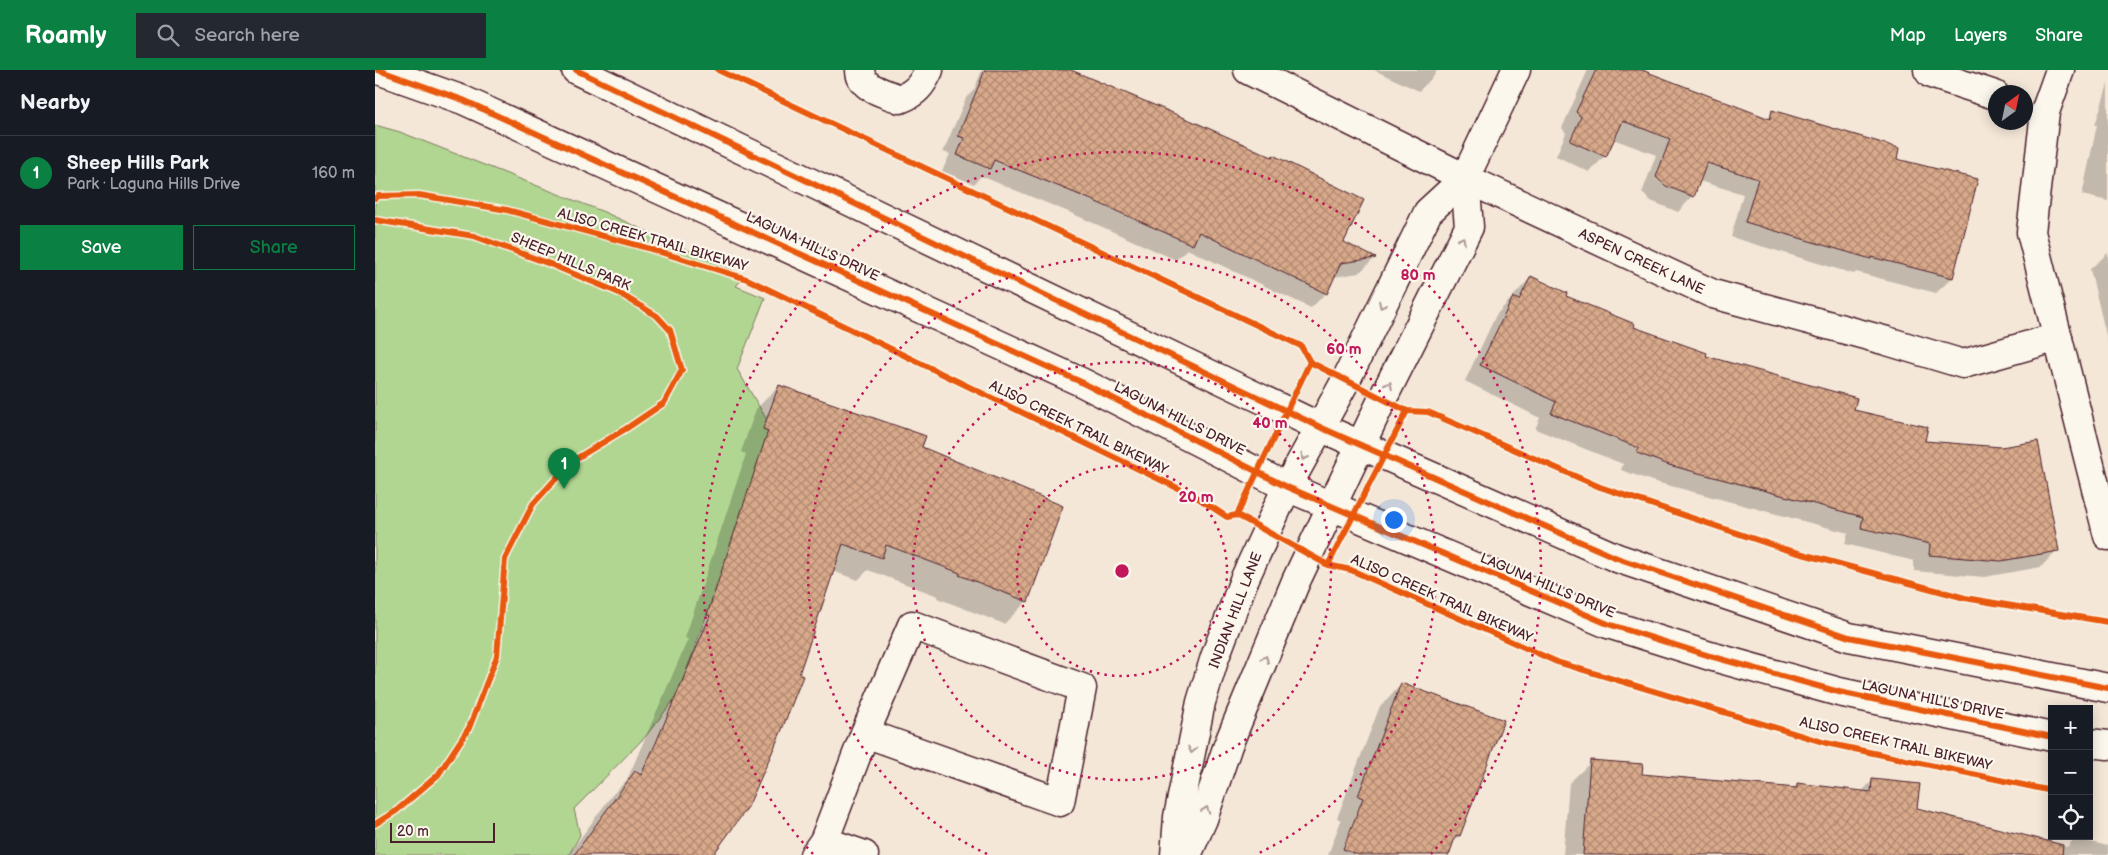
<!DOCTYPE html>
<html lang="en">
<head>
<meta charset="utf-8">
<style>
	:root { --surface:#171b24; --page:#242831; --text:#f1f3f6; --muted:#9ea1a6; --line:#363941; --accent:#0b8043 }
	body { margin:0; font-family:"Balsamiq Sans",sans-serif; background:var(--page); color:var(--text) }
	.controls { position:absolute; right:15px; bottom:15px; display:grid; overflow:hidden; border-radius:0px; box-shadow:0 2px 12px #0003 }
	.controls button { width:45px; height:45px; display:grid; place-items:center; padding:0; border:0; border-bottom:1px solid var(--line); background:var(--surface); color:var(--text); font:25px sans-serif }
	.compass { position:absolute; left:1613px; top:15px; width:45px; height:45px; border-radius:50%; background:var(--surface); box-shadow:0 2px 12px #0003; rotate:33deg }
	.scale { position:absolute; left:15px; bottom:12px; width:105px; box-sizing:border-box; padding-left:5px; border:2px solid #4a1f2b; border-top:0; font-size:14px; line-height:18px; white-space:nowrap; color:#4a1f2b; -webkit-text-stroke:4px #fbf7ec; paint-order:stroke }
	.you { position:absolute; left:1018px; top:449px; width:18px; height:18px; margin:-12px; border:4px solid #fff; border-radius:50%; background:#1a73e8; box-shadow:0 0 0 8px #1a73e833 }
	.badge { display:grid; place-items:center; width:32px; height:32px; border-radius:50%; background:var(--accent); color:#fff; font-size:16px; font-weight:700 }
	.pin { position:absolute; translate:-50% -41px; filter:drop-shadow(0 1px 2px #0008) }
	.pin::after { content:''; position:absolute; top:26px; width:18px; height:15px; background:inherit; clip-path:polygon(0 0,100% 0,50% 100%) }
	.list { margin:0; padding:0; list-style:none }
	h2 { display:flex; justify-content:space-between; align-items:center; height:65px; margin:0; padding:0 20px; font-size:21px }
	h2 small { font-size:16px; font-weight:400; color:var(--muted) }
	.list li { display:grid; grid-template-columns:32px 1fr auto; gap:15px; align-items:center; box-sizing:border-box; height:75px; padding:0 20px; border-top:1px solid var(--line) }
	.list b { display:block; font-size:19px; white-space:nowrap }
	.list p { margin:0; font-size:16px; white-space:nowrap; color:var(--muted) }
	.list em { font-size:16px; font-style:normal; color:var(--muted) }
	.actions { display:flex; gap:10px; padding:15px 20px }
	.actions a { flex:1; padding:11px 0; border:1px solid var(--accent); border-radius:0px; text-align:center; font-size:18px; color:var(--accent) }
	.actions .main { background:var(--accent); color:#fff }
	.icon { flex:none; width:28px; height:28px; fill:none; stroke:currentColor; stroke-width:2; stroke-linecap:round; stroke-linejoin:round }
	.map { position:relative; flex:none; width:1733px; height:785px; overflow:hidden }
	header { display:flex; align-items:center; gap:30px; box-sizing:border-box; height:70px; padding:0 25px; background:var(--accent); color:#fff }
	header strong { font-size:24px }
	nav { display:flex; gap:28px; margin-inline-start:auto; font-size:18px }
	.search { width:350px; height:45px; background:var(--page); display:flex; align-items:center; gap:12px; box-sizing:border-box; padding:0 18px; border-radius:0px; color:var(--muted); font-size:19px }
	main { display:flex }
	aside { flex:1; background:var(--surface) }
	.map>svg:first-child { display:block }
	.park { fill:#b1d691; stroke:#7e7a5e }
	.shadow { fill:#0003 }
	.building { fill:url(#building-cross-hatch); stroke:#4a1f2b }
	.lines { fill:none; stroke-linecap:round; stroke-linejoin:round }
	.minor-casing { stroke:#4a1f2b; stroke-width:31 }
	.tertiary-casing { stroke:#4a1f2b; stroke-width:31 }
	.secondary-casing { stroke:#4a1f2b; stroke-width:31 }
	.minor { stroke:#fbf7ec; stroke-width:28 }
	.tertiary { stroke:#fbf7ec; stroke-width:28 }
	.secondary { stroke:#fbf7ec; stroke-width:28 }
	.cycleway-casing { stroke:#fbf7ec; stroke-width:9 }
	.cycleway { stroke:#e8590c; stroke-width:6 }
	.oneway { stroke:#ab9695 }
	.ring { fill:none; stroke:#c2185b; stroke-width:2.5; stroke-dasharray:2.5 5 }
	.labels { text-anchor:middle; stroke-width:4.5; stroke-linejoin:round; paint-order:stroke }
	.street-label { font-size:14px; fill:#4a1f2b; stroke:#fbf7ec }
	.centre { fill:#c2185b; stroke:#fbf7ec; stroke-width:2.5 }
	.ring-label { font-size:15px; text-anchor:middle; font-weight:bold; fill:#c2185b; stroke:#fbf7ec; stroke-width:4.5; stroke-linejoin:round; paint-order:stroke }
</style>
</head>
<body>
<header>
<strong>Roamly</strong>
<div class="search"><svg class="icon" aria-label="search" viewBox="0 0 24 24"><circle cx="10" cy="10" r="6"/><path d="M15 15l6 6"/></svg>Search here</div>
<nav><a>Map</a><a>Layers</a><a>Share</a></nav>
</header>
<main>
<aside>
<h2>Nearby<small></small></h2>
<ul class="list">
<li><span class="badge">1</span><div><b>Sheep Hills Park</b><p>Park · Laguna Hills Drive</p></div><em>160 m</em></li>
</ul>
<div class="actions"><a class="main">Save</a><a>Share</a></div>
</aside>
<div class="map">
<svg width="1733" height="785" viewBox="0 0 1733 785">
	<defs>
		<pattern id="building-cross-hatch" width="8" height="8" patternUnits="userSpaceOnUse" patternTransform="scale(1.25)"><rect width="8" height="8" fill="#d8a98a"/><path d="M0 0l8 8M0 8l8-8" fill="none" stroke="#b18971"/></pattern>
	</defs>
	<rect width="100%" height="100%" fill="#f4e7d8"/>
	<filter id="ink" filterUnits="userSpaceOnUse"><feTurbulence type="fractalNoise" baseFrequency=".02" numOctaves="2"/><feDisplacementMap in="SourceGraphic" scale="10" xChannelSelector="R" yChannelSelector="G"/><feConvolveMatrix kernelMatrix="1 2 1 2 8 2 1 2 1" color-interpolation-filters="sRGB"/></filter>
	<g filter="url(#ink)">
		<!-- park -->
		<path class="park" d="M0,55L25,62L229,142L370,206L361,216L390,228L362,299L399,362L302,626L270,667L199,739L205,765L194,785H0Z"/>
		<!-- shadow -->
		<g class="shadow">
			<path d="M607,0H693L967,172L999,189L984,203L959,207L951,223L936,238L812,179L801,190L696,143L606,106L599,114L567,101L575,84L568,82L591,28L599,20Z"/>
			<path d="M999,0H1062L1059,6L1044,21Z"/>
			<path d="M1213,0H1271L1270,2L1474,81L1520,89L1601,110L1577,208L1561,223L1481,202L1479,204L1356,167L1368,124L1324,111L1318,126L1303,142L1276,131L1267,123L1281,85L1238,69L1229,87L1214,102L1181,86L1191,63L1187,58Z"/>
			<path d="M1733,14V131L1707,125L1722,55H1720Z"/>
			<path d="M1733,183V273L1715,199Z"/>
			<path d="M1156,207L1189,226L1257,258L1329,287L1477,341L1548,372L1682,480L1666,497L1609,507L1539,501V491L1470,474L1473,463L1277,411L1246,400L1248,394L1160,359L1165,348L1090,311L1121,245Z"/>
			<path d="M404,316L545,378L652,531L629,554L562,528L563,526L493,500L483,510L457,501L337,785H193L237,725L252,710L313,569L310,568L371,384L366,382L381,339Z"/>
			<path d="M1027,614L1084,766L1077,773L1072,785H953L966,750L962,748L1005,636Z"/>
			<path d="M1216,692L1266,705L1418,719L1423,714L1486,722L1498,710L1541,739L1692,777L1700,768L1733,776V785H1188L1194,713Z"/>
		</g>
		<!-- building -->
		<g class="building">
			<path d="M610,0H696L824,54L897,87L898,85L989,130L969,172L1001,188L966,193L952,224L824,162L818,175L712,128L619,90L615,99L582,85L589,68L583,66Z"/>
			<path d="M1221,0H1267L1395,49L1397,40L1524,78L1522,89L1603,109L1578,208L1496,187V189L1370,152L1383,109L1332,93L1319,127L1291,116L1281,107L1295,69L1248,51L1231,87L1195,71L1206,47L1201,42Z"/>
			<path d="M1156,206L1192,223L1191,226L1260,254L1259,257L1332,283L1331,286L1482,328L1479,340L1553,357L1550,371L1626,377L1663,371L1684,481L1626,491L1554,485L1555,474L1486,458L1488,447L1294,395L1262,383L1264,378L1176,343L1181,332L1105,295L1138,227L1144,230Z"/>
			<path d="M404,315L551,366L547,377L688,436L653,532L584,505L585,503L511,475L507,488L468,474L424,604L428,606L406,662L373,737L338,785H199L260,701L266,705L280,675L335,546L332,545L393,361L388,359Z"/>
			<path d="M1026,613L1129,650L1085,766L1081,765L1074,785H983L968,779L988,728L983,726Z"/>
			<path d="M1215,690L1268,694L1267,704L1422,718V713L1496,722L1497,709L1545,714L1542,738L1688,775L1687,785H1208Z"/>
		</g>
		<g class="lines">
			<!-- minor casing -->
			<g class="minor-casing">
				<g id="minor">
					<path d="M485,0C485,19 511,23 525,29C541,23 547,15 554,0"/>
					<path d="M873,0L1090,108L1338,224L1512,271L1588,294L1683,267"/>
					<path d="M1553,0L1556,4L1620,25"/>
					<path d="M1685,0L1670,42L1656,162L1733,466"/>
					<path d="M1090,108L1141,0"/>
					<path d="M449,771L489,785"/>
					<path d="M439,785L449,771L490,663L537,555L707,618L685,732L490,663"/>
				</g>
			</g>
			<!-- tertiary casing -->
			<g class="tertiary-casing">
				<g id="tertiary">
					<path d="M800,785L803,747L826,632L840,587L869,510L912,417L971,310L1053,142L1090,108"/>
					<path d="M812,785L828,749L853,675L921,511L1008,328L1094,157L1090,108"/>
				</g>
			</g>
			<!-- secondary casing -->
			<g class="secondary-casing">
				<g id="secondary">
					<path d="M3,0L88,30L706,312L912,417L1233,554L1335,586L1464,622L1677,667"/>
					<path d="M201,0L947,358L1242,488L1474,567L1733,618"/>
					<path d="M1714,673L1733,675"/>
				</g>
			</g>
			<!-- minor -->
			<use href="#minor" class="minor"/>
			<!-- tertiary -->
			<use href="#tertiary" class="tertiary"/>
			<!-- secondary -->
			<use href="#secondary" class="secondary"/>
			<!-- cycleway casing -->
			<g class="cycleway-casing">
				<g id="cycleway">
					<path d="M3,0L88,30L706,312L912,417L1233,554L1335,586L1464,622L1677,667"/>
					<path d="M201,0L947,358L1242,488L1474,567L1733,618"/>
					<path d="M343,0L926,276L935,292L1032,341L1053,342L1225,417L1409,479L1590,528L1733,552"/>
					<path d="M0,128L3,126L44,125L132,140L269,177L372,209L823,428L852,447L862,445L953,495L976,500L1182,592L1451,673L1677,721"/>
					<path d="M0,150L99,166L175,194L242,222L282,246L295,260L307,300L289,333L252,358L197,391L158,434L130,489L122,586L94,658L63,705L21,741L0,754"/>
					<path d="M862,445L935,292"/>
					<path d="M953,495L1032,341"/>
				</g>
			</g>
			<!-- cycleway -->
			<use href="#cycleway" class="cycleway"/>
		</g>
		<!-- one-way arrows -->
		<defs><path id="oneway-chevron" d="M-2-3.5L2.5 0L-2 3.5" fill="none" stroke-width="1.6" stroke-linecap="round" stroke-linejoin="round" transform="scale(1.25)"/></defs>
		<g class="oneway">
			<use href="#oneway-chevron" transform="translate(1087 170) rotate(-63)"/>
			<use href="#oneway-chevron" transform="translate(1007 235) rotate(116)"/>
			<use href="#oneway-chevron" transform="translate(1014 315) rotate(-63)"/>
			<use href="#oneway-chevron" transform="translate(929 387) rotate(120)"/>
			<use href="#oneway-chevron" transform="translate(890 589) rotate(-68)"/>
			<use href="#oneway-chevron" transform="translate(817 680) rotate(102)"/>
			<use href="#oneway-chevron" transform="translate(831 740) rotate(-71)"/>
		</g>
	</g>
	<!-- distance rings -->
	<g class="ring">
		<circle cx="747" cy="501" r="105"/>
		<circle cx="747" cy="501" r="209"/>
		<path d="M612 784A314 314 0 1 1 882 784"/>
		<path d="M438 784A419 419 0 1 1 1056 784"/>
	</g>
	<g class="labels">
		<!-- street labels -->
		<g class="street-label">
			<text transform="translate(278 169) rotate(16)" y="5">ALISO CREEK TRAIL BIKEWAY</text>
			<text transform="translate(438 176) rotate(25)" y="5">LAGUNA HILLS DRIVE</text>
			<text transform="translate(196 191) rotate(23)" y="5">SHEEP HILLS PARK</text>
			<text transform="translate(1267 191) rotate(25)" y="5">ASPEN CREEK LANE</text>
			<text transform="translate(805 348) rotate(27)" y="5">LAGUNA HILLS DRIVE</text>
			<text transform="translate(704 357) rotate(26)" y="5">ALISO CREEK TRAIL BIKEWAY</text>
			<text transform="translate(1173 515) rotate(23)" y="5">LAGUNA HILLS DRIVE</text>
			<text transform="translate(1067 528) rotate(24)" y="5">ALISO CREEK TRAIL BIKEWAY</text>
			<text transform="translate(860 540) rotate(-69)" y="5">INDIAN HILL LANE</text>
			<text transform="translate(1558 629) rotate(12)" y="5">LAGUNA HILLS DRIVE</text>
			<text transform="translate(1521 673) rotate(13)" y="5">ALISO CREEK TRAIL BIKEWAY</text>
		</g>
	</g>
	<circle cx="747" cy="501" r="8" class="centre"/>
	<g class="ring-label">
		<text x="1043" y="210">80 m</text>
		<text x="969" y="284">60 m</text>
		<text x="895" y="358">40 m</text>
		<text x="821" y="432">20 m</text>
	</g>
</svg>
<div class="controls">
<button>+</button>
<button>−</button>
<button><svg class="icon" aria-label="locate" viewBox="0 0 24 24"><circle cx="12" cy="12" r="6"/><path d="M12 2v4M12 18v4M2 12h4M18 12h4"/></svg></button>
</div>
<svg class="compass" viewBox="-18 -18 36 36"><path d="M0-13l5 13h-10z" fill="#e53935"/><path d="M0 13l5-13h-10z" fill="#9ea1a6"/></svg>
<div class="scale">20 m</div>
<div class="you"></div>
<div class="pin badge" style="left:189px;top:419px">1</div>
</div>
</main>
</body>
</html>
